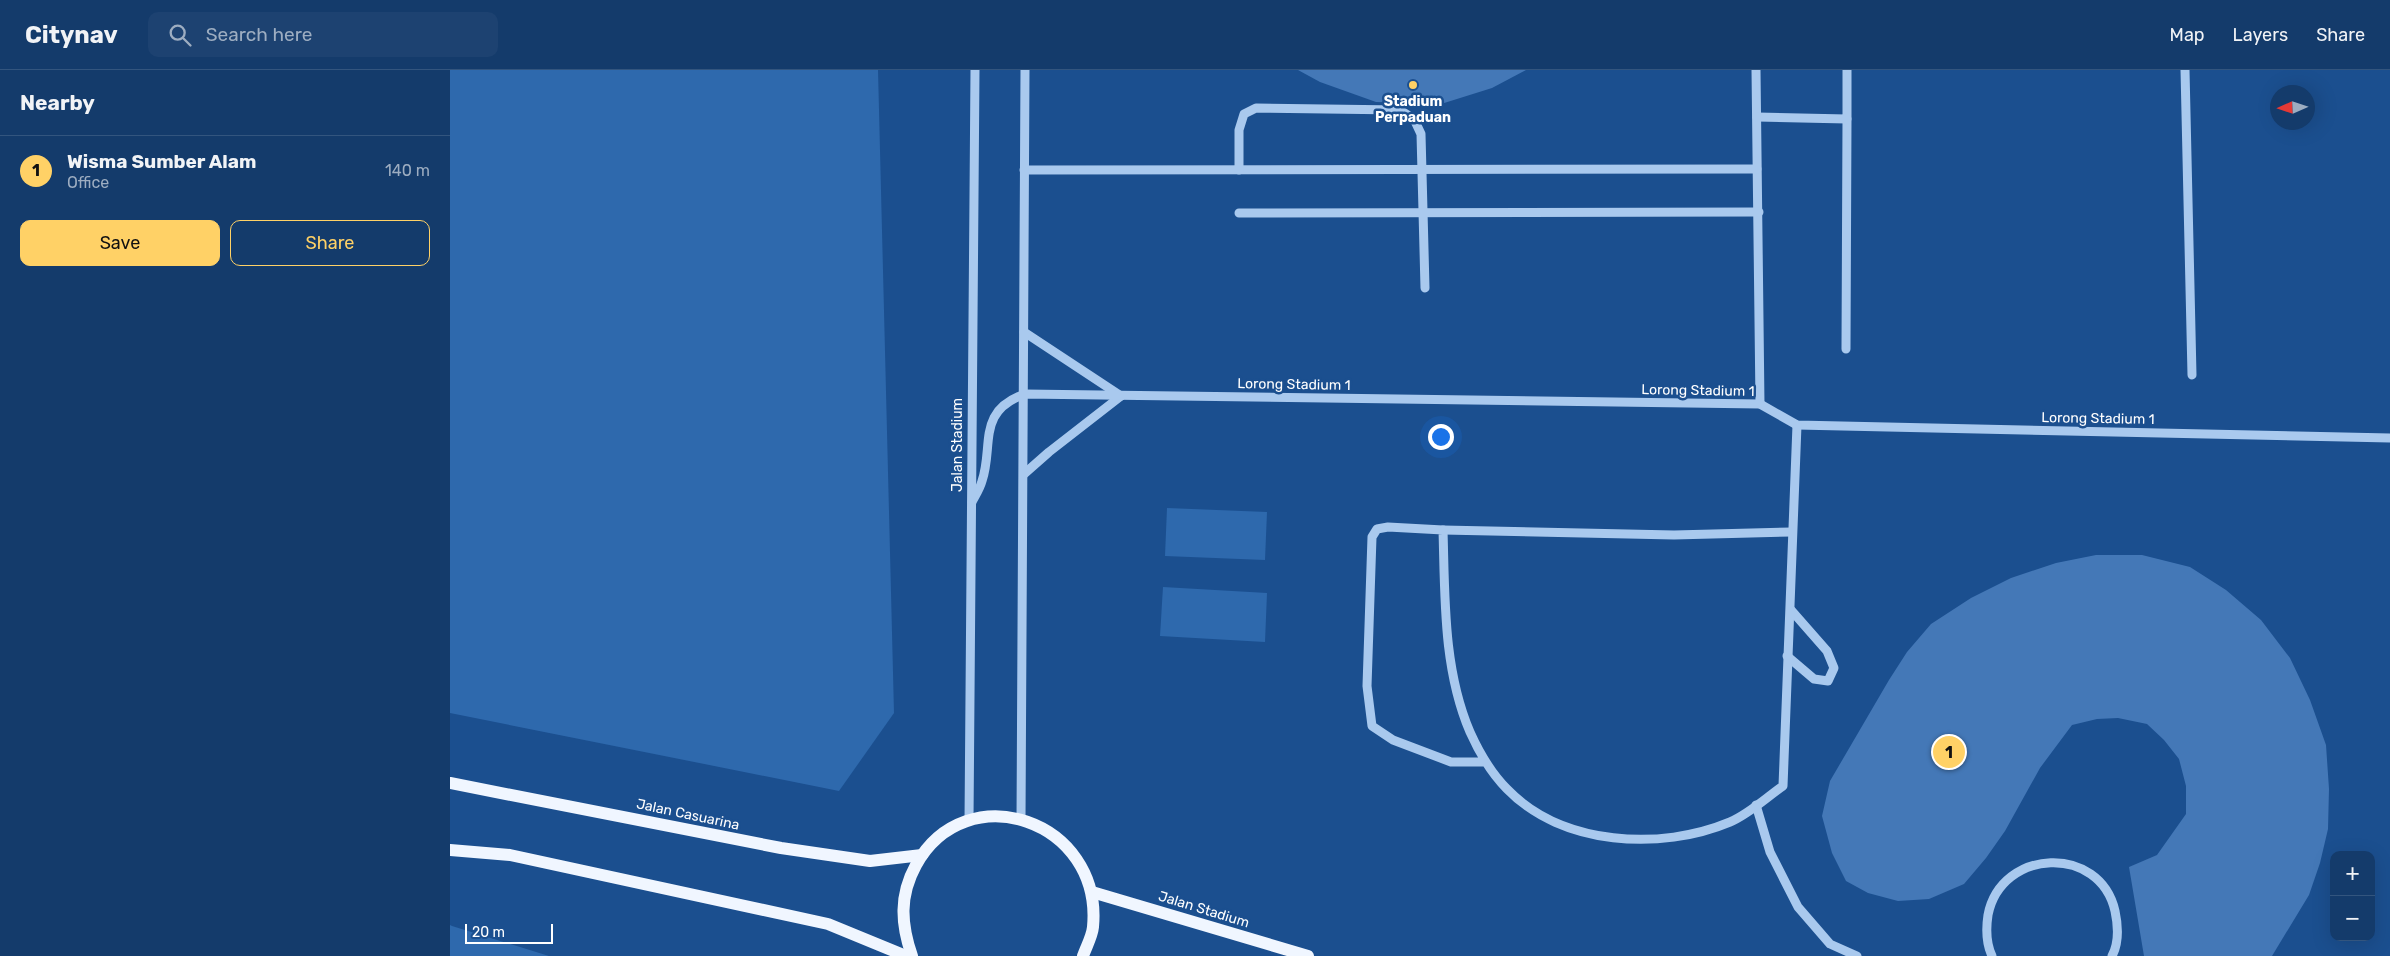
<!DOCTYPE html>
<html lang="en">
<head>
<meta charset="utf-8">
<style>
	:root { --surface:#143b6b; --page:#1d4271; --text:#f1f3f6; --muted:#9dadc1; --line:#33557e; --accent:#ffd166 }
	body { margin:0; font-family:Rubik,sans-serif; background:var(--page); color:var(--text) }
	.controls { position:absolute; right:15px; bottom:15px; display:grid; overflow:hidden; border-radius:10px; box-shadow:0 5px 20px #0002 }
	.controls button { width:45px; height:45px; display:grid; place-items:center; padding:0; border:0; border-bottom:1px solid var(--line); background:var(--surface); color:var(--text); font:25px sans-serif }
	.compass { position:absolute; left:1820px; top:15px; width:45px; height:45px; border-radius:50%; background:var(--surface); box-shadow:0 5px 20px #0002; rotate:267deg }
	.scale { position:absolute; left:15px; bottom:12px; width:88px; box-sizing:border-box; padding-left:5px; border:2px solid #fff; border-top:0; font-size:14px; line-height:18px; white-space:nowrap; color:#fff; -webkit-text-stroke:4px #1b4f8f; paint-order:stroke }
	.you { position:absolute; left:990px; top:366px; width:18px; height:18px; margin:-12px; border:4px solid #fff; border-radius:50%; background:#1a73e8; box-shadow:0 0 0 8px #1a73e833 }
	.badge { display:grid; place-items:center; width:32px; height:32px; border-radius:50%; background:var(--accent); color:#111; font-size:16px; font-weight:700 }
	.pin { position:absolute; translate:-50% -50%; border:2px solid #fff; box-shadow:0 1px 5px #0006 }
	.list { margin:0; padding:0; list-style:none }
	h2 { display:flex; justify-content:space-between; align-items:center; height:65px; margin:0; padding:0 20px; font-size:21px }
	h2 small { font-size:16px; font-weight:400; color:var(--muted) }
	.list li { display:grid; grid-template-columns:32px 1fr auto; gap:15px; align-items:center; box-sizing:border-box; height:70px; padding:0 20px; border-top:1px solid var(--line) }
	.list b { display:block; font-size:19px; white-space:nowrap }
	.list p { margin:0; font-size:16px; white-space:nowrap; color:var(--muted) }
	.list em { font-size:16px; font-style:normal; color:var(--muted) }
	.actions { display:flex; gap:10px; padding:15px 20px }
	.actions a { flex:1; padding:11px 0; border:1px solid var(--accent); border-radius:10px; text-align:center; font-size:18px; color:var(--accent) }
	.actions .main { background:var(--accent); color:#111 }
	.icon { flex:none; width:28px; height:28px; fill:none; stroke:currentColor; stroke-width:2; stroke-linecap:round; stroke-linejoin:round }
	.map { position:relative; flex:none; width:1940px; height:886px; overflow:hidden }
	header { display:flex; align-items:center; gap:30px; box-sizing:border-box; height:70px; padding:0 25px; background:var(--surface); border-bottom:1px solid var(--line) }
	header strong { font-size:24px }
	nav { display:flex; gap:28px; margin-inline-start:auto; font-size:18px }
	.search { width:350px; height:45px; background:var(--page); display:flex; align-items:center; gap:12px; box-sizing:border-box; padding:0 18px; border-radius:10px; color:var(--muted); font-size:19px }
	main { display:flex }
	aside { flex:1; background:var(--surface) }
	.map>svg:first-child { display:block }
	.green { fill:#2e69ad }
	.building { fill:#4478b7 }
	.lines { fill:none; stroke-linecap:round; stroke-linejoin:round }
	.minor { stroke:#a9c9ee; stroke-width:9 }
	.major { stroke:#f0f6ff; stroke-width:12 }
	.poi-dot { fill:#ffd166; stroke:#1b4f8f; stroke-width:2 }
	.labels { text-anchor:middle; stroke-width:5; stroke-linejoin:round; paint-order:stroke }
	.poi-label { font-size:14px; font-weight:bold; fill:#fff; stroke:#1b4f8f }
	.street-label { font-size:14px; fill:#fff; stroke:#1b4f8f }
</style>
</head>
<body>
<header>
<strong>Citynav</strong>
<div class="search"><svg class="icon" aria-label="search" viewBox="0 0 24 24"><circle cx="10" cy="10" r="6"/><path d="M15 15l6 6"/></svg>Search here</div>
<nav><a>Map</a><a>Layers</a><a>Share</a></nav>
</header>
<main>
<aside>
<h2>Nearby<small></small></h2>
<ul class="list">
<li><span class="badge">1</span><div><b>Wisma Sumber Alam</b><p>Office</p></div><em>140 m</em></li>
</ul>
<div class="actions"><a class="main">Save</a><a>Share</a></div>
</aside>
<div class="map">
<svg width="1940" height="886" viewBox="0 0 1940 886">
	<rect width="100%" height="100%" fill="#1b4f8f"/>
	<!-- green -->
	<g class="green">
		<path d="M0,0H428L444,643L389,721L0,643Z"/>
		<path d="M717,438L817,442L815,490L715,486Z"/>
		<path d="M713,517L817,523L815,572L710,566Z"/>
		<path d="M0,855L2,856L99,886H0Z"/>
	</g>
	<!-- building -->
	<g class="building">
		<path d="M848,0H1076L1042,18L991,34L926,32L870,12Z"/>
		<path d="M1646,485H1692L1740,497L1776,520L1811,550L1840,588L1860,630L1876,675L1879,719L1878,759L1870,793L1859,825L1822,886H1694L1679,797L1707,785L1736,744V716L1729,689L1714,670L1697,654L1668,648L1647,649L1622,655L1590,698L1555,761L1536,788L1514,814L1479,829L1448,831L1418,823L1396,811L1382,783L1372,746L1380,711L1439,610L1457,582L1481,554L1521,528L1561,508L1606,493Z"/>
	</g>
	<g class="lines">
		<!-- minor -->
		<g class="minor">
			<path d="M1306,0L1310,334"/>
			<path d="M1735,0L1742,305"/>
			<path d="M1307,47L1397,49V0"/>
			<path d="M574,100L1307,99"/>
			<path d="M789,100V60L794,44L806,38L950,40L964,49L971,64L975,218"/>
			<path d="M789,143L1309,142"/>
			<path d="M574,262L671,326"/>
			<path d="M1396,279L1397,49"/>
			<path d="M574,404L599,382L671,326"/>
			<path d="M522,432C525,426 530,419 532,411C544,376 526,341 575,324L1310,334L1347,355L1940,368"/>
			<path d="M993,460L1224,465L1342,462"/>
			<path d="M1337,586L1364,609L1378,611L1384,598L1377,581L1341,540"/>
			<path d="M1036,692H1001L943,670L922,656L917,616L922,467L927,459L938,457L993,460C995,527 993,599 1020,662C1029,682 1041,703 1057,719C1112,776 1211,781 1280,752C1299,744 1317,727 1333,716L1347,355"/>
			<path d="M1306,735L1320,782L1348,837L1380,874L1407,886"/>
			<path d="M571,750L575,0"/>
			<path d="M519,751L525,0"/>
			<path d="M1542,886C1536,873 1536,858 1538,845C1551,778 1650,774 1665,841C1668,855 1669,873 1662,886"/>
		</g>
		<!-- major -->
		<g class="major">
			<path d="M0,713L331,778L420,791L472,785"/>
			<path d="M0,780L60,785L378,854L456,886"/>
			<path d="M642,822L858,886"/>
			<path d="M462,886C451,854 449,826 466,795C516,704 653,750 643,857C642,867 636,877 633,886"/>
		</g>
	</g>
	<!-- markers -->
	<circle class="poi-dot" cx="963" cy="15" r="5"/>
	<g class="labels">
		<!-- poi labels -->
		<g class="poi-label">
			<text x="963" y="36">Stadium<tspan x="963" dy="16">Perpaduan</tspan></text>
		</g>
		<!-- street labels -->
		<g class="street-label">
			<text transform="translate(844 314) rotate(1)" y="5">Lorong Stadium 1</text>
			<text transform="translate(1248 320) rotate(1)" y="5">Lorong Stadium 1</text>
			<text transform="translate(1648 348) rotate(1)" y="5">Lorong Stadium 1</text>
			<text transform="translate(507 375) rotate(-90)" y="5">Jalan Stadium</text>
			<text transform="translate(238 744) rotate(12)" y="5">Jalan Casuarina</text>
			<text transform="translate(754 839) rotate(17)" y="5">Jalan Stadium</text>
		</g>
	</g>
</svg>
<div class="controls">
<button>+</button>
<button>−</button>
</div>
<svg class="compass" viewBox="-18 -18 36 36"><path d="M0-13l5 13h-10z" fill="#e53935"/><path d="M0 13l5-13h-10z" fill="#9dadc1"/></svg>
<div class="scale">20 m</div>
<div class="you"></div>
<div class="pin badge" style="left:1499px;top:682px">1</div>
</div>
</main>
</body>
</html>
